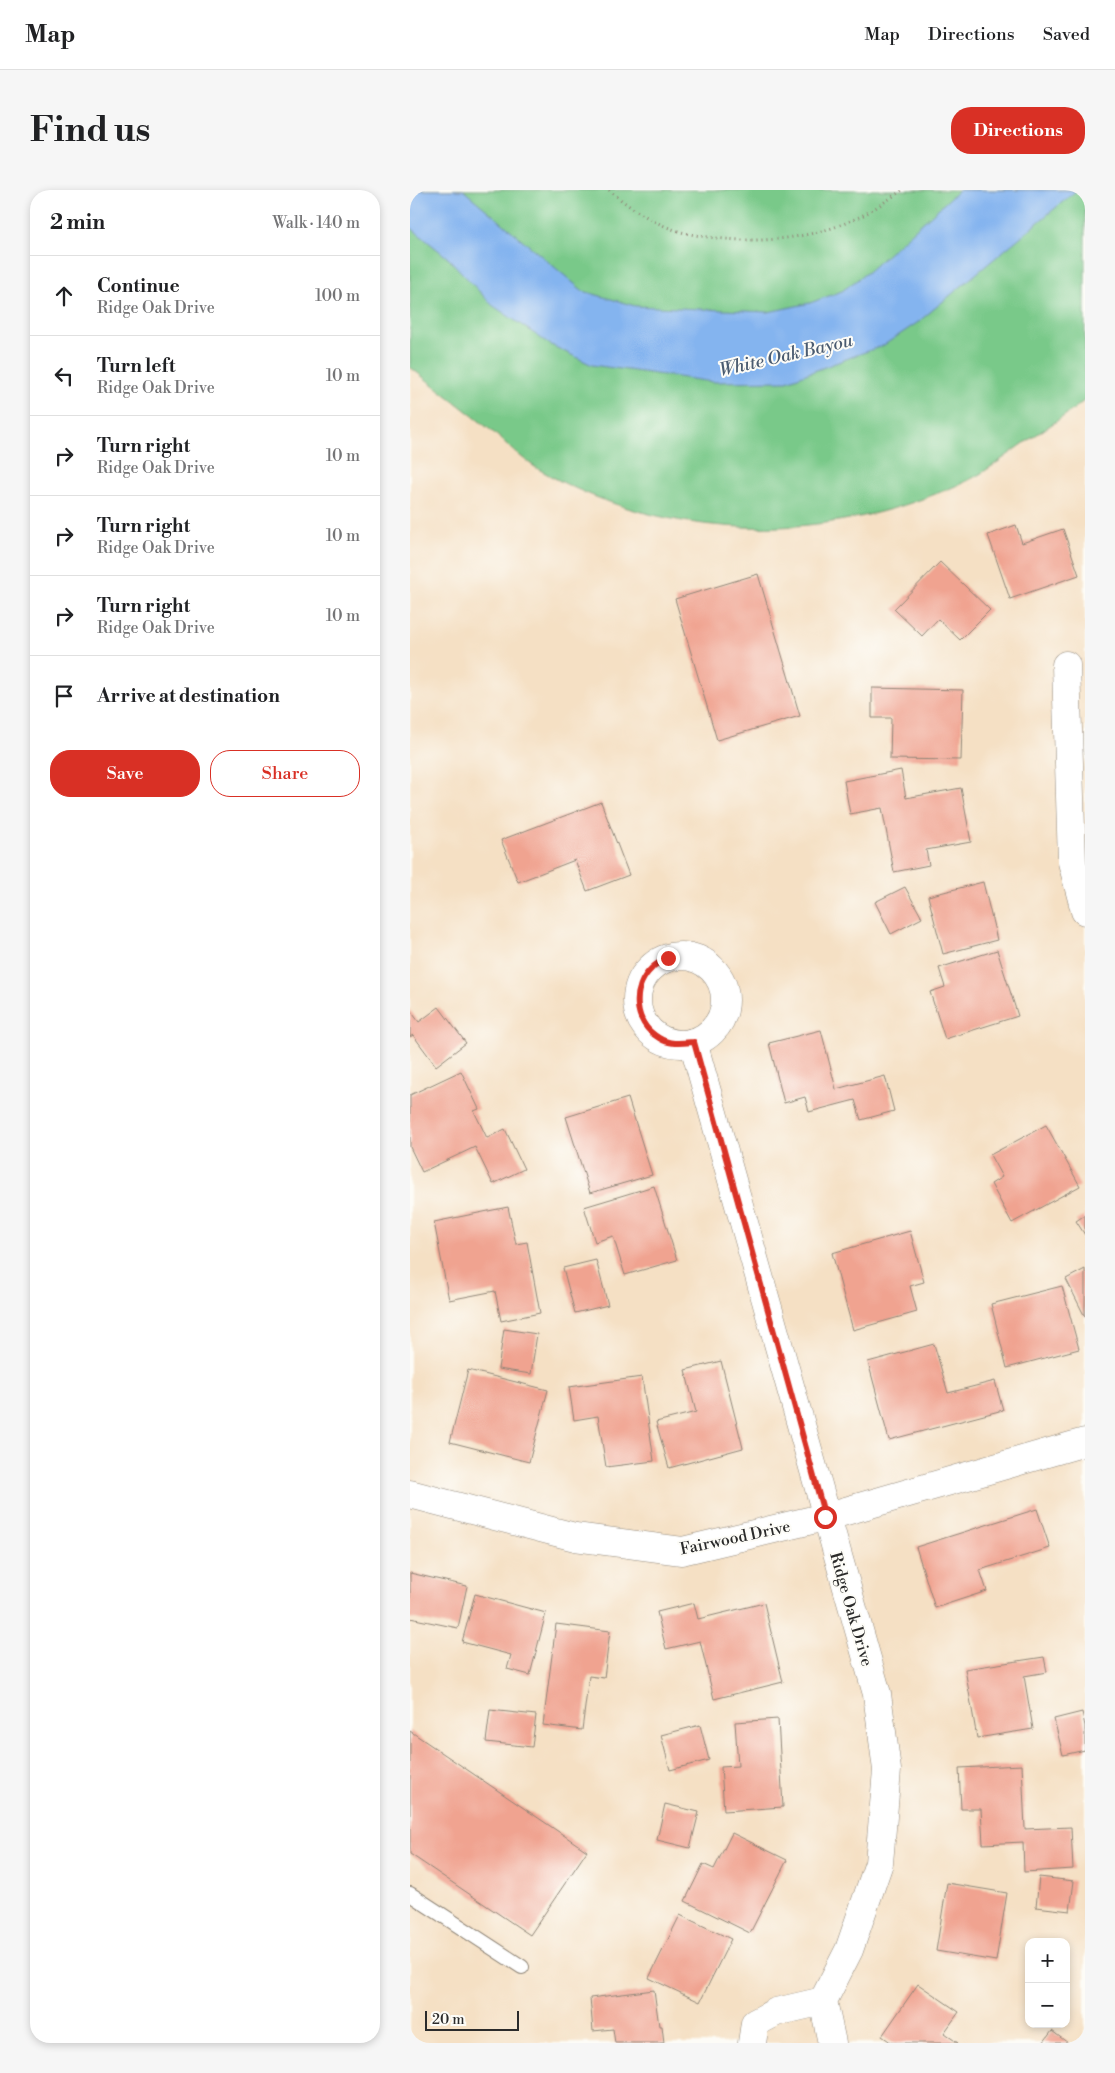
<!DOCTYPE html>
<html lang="en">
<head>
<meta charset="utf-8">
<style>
	:root { --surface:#fff; --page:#f6f6f6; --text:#202124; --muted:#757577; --line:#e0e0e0; --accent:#d93025 }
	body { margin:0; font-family:"Libre Bodoni",serif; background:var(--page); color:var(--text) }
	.controls { position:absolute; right:15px; bottom:15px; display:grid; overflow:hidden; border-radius:10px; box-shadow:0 2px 8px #0003 }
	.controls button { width:45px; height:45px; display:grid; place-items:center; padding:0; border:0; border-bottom:1px solid var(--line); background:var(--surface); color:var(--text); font:25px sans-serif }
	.scale { position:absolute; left:15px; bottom:12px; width:94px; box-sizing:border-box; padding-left:5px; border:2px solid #2b2b2b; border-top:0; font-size:14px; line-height:18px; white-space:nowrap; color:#2b2b2b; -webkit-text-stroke:4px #fdfcf7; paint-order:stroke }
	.stop { position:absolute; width:15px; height:15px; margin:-11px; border:4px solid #d93025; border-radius:50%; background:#fff }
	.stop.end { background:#d93025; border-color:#fff; box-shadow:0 1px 5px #0008 }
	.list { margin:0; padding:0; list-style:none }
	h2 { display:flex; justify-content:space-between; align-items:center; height:65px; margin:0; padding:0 20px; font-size:21px }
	h2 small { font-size:16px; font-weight:400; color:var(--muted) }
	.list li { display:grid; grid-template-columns:32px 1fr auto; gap:15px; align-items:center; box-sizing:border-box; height:80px; padding:0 20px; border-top:1px solid var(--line) }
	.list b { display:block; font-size:19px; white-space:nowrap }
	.list p { margin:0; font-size:16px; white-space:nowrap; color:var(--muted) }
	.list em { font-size:16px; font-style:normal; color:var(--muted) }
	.actions { display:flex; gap:10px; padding:15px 20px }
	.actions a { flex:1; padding:11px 0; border:1px solid var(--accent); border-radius:20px; text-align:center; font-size:18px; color:var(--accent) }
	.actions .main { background:var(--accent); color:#fff }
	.icon { flex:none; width:28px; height:28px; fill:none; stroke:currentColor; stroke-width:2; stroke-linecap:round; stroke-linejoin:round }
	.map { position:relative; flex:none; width:675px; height:1853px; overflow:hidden; border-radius:20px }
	header { display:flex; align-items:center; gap:30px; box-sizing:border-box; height:70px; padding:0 25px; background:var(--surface); border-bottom:1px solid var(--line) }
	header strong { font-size:24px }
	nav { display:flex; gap:28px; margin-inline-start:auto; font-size:18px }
	.intro { display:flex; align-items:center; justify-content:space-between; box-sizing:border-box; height:120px; padding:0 30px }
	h1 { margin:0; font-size:35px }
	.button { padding:12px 22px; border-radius:20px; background:var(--accent); color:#fff; font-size:18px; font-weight:700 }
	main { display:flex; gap:30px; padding:0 30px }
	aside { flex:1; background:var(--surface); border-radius:20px; box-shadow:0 2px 8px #0003 }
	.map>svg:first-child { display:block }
	.green { fill:#79c989; stroke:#527a5a }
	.water { fill:#84b4ef; stroke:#58708d }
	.building { fill:#f0a390 }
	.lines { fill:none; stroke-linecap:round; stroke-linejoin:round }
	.service-casing { stroke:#908678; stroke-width:16 }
	.minor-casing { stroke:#908678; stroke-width:29 }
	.path { stroke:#908678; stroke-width:3; stroke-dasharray:1 4; stroke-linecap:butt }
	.service { stroke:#fff; stroke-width:14 }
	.minor { stroke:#fff; stroke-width:28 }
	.route { stroke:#d93025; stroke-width:6 }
	.labels { text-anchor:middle; stroke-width:4; stroke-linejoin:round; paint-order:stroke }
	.street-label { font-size:16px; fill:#2b2b2b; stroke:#fdfcf7 }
	.water-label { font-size:18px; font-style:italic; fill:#4a5b70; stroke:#fdfcf7 }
</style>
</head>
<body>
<header>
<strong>Map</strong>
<nav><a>Map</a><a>Directions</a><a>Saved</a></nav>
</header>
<div class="intro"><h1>Find us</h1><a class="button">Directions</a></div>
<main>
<aside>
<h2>2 min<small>Walk · 140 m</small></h2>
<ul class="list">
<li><svg class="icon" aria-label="ahead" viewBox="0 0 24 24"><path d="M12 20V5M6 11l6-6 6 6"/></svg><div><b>Continue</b><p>Ridge Oak Drive</p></div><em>100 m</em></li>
<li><svg class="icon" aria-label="left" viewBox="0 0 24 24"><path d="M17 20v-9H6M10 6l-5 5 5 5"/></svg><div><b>Turn left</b><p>Ridge Oak Drive</p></div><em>10 m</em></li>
<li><svg class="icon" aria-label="right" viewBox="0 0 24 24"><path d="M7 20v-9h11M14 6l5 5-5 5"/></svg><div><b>Turn right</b><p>Ridge Oak Drive</p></div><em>10 m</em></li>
<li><svg class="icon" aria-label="right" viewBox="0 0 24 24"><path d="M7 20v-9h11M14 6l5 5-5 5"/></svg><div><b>Turn right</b><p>Ridge Oak Drive</p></div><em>10 m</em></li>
<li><svg class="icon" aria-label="right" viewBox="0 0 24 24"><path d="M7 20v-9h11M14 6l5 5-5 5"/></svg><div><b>Turn right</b><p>Ridge Oak Drive</p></div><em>10 m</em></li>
<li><svg class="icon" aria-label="arrive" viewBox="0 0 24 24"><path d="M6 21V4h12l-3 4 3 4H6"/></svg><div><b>Arrive at destination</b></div></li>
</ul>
<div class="actions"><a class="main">Save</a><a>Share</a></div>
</aside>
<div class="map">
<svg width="675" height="1853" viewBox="0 0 675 1853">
	<rect width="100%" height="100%" fill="#fdfcf7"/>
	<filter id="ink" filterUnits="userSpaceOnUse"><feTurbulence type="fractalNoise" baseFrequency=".02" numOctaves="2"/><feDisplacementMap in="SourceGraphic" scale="10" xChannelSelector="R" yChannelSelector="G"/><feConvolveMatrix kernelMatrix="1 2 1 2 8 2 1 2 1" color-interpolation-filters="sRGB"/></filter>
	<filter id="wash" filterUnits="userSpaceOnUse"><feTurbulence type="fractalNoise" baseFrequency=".0096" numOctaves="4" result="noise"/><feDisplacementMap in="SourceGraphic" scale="20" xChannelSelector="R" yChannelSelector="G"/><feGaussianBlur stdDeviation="1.12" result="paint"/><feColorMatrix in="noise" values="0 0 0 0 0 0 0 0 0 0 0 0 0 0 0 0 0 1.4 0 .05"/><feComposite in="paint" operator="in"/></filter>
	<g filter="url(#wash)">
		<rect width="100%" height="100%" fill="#f5e0c4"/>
		<!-- green -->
		<path class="green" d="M0,0H675V210C659,224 640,235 623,247C605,259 588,273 570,284C553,294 533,301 515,308C391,354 245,347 130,280C114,271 98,255 83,242C56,220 28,199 0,177Z"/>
		<!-- water -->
		<path class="water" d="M0,0H53L173,101L225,116L358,122L400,113L432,101L459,81L549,0H667L507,133L474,155L377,191L303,192L182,175L141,155L82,115L38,68L0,37Z"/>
		<g id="blocks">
			<!-- building -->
			<g class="building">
				<path d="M606,335L612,353L653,339L669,385L600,409L578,345Z"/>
				<path d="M530,372L580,420L550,450L528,429L512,446L484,419Z"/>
				<path d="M348,384L390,526L307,550L265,409Z"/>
				<path d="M462,498L553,500L551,570L480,569L481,528H462Z"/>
				<path d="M491,580L496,608L551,598L561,652L516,660L519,675L484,682L472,618L440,624L434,591Z"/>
				<path d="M191,612L219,685L177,701L165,670L108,692L91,650Z"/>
				<path d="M573,692L587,750L533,764L518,706Z"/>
				<path d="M495,697L512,728L481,744L465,712Z"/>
				<path d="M587,760L608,826L535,849L520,802L535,797L529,778Z"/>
				<path d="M29,817L56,853L26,876L3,845L0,847V820L9,832Z"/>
				<path d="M411,840L426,899L475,886L484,921L451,930L445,910L399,922L395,907L374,913L359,853Z"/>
				<path d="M51,881L69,919L64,921L77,948L95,939L114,979L83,994L65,957L12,982L0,957V905Z"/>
				<path d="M218,908L242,985L180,1003L156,927Z"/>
				<path d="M636,935L670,996L602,1033L581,994L592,987L580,965Z"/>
				<path d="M244,996L267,1070L215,1085L203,1046L185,1052L174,1017Z"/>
				<path d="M98,1017L106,1054L117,1052L130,1123L91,1131L85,1101L39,1110L24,1032Z"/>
				<path d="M675,1025V1045L666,1031Z"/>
				<path d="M500,1041L514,1092L500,1096L507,1122L443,1140L422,1063Z"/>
				<path d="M186,1070L198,1115L165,1123L153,1078Z"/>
				<path d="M675,1079V1127L656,1089Z"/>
				<path d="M652,1096L669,1159L597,1178L581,1114Z"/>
				<path d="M94,1139L127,1144L121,1184L88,1179Z"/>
				<path d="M524,1154L538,1203L585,1191L593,1220L479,1250L458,1172Z"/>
				<path d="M311,1171L333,1258L259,1278L246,1232L286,1222L275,1180Z"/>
				<path d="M58,1180L138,1200L119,1272L40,1252Z"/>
				<path d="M232,1187L244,1271L196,1277L188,1226L164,1230L159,1197Z"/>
				<path d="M627,1319L640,1358L570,1380L577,1401L525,1418L506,1357Z"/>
				<path d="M0,1383L57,1396L48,1438L0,1428Z"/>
				<path d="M65,1404L136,1423L120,1485L97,1479L101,1465L52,1452Z"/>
				<path d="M284,1413L288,1429L354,1413L373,1492L304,1509L290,1451L256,1459L247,1422Z"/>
				<path d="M146,1434L200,1441L194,1488L179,1486L172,1540L133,1535Z"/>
				<path d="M634,1467L637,1482L614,1486L623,1539L567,1548L555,1479Z"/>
				<path d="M80,1520L126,1525L122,1557L76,1552Z"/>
				<path d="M672,1522L675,1536V1560L653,1565L644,1529Z"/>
				<path d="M368,1529L373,1617L314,1621L311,1577L328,1576L325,1532Z"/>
				<path d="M290,1535L299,1570L260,1580L251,1545Z"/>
				<path d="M0,1541L177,1661L120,1745L0,1664Z"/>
				<path d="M612,1575L615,1639L661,1637L663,1679L614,1682L613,1652L573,1654L571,1619H551L549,1578Z"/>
				<path d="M255,1614L289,1622L280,1658L247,1650Z"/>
				<path d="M322,1643L377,1670L340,1743L275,1711L293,1674L304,1679Z"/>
				<path d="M629,1687L664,1691L660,1721L626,1717Z"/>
				<path d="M537,1693L597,1703L586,1771L526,1761Z"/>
				<path d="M270,1725L321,1749L290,1812L239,1788Z"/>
				<path d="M508,1794L549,1822L534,1843L548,1853H482L472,1846Z"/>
				<path d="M244,1800L249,1836H252L254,1853H205L203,1839L183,1841L180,1808Z"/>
				<path d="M642,1841L658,1853H633Z"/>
			</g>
		</g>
	</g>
	<g filter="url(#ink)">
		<use href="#blocks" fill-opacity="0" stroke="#908678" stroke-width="1"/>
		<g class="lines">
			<!-- service casing -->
			<g class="service-casing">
				<path id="service" d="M0,1704L112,1777"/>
			</g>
			<!-- minor casing -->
			<g class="minor-casing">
				<g id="minor">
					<path d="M656,475L662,672L675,721"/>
					<circle cx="271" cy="810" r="44"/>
					<path d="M283,852L467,1504L477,1580L469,1673L439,1760L413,1811L422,1853"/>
					<path d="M0,1304L165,1347L272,1361L415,1327L675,1252"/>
					<path d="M342,1853L345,1833L366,1822L413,1811"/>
				</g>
			</g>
			<!-- path -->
			<path class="path" d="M199,0C220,18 247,36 275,43C332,55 394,53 447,28C463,21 478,9 493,0"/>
			<!-- service -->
			<use href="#service" class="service"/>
			<!-- minor -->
			<use href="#minor" class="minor"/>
		</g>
	</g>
	<g class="lines" filter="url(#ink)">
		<!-- route -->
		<path class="route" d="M258,768C253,771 246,773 242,778C221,798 223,833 249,848C260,855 272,853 284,852L415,1327"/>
	</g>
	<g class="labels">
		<!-- street labels -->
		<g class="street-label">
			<text transform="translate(325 1347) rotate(-12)" y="6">Fairwood Drive</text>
			<text transform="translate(442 1419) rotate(74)" y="6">Ridge Oak Drive</text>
		</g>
		<!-- water labels -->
		<g class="water-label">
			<text transform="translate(376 165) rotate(-13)" y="6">White Oak Bayou</text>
		</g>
	</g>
</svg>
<div class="controls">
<button>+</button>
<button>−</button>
</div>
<div class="scale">20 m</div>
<div class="stop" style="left:415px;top:1327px"></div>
<div class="stop end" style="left:258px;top:768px"></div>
</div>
</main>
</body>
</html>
